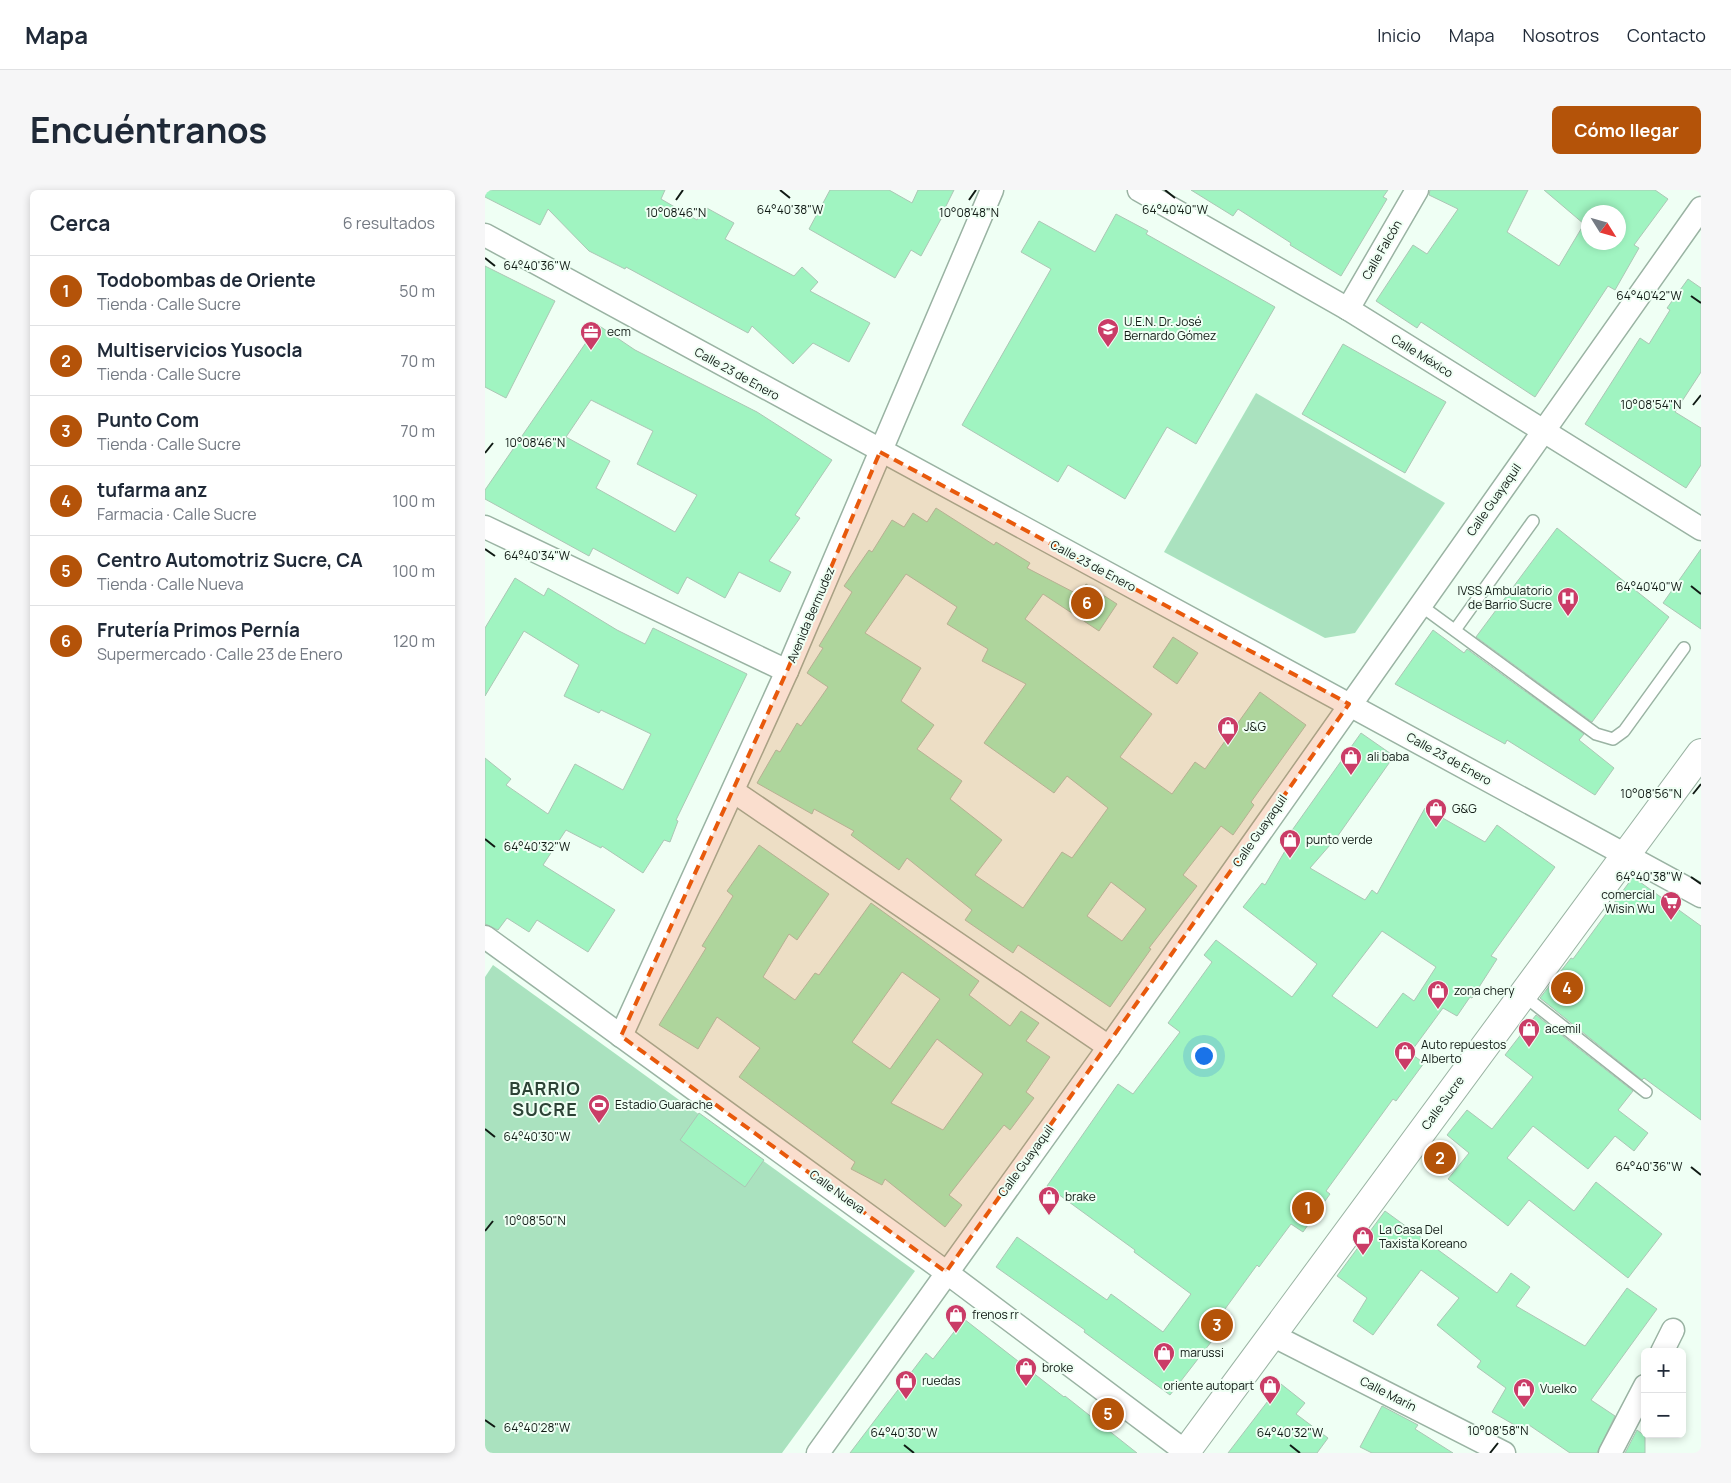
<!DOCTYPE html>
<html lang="es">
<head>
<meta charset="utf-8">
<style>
	:root { --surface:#fff; --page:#f6f6f7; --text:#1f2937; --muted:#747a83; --line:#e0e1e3; --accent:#b45309 }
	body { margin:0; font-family:Manrope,sans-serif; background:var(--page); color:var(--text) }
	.controls { position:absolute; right:15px; bottom:15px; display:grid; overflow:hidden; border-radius:8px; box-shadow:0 2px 8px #0003 }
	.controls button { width:45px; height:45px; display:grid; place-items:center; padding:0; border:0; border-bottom:1px solid var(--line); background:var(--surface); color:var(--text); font:25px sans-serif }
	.compass { position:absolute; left:1096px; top:15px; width:45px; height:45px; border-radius:50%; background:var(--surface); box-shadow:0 2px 8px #0003; rotate:127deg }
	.you { position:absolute; left:718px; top:865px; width:18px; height:18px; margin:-12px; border:4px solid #fff; border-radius:50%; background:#1a73e8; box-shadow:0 0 0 8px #1a73e833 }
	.badge { display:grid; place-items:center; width:32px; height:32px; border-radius:50%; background:var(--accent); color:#fff; font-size:16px; font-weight:700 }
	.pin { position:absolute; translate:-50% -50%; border:2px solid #fff; box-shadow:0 1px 5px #0006 }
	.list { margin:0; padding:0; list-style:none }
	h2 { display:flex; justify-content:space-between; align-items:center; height:65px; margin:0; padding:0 20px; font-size:21px }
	h2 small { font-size:16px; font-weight:400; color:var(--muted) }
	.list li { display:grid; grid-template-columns:32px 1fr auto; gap:15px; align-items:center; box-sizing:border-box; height:70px; padding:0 20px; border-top:1px solid var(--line) }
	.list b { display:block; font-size:19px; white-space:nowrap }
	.list p { margin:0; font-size:16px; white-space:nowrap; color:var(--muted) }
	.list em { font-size:16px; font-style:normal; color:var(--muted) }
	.map { position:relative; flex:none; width:1216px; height:1263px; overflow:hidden; border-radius:8px }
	header { display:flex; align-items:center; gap:30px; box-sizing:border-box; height:70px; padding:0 25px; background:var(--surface); border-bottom:1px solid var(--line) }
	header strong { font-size:24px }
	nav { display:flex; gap:28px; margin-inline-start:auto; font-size:18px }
	.intro { display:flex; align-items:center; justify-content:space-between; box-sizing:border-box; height:120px; padding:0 30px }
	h1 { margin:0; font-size:35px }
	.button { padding:12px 22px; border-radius:8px; background:var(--accent); color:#fff; font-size:18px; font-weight:700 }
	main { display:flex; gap:30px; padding:0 30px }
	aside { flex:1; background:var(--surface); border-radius:8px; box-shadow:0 2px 8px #0003 }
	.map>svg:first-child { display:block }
	.green { fill:#aae2bf }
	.building { fill:#a0f4c1; stroke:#acc6b5; fill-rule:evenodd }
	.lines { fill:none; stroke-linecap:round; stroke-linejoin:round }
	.service-casing { stroke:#9ab3a3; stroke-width:14 }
	.minor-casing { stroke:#9ab3a3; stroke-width:25 }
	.tertiary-casing { stroke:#9ab3a3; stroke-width:30 }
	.service { stroke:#fff; stroke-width:11 }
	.minor { stroke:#fff; stroke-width:22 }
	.tertiary { stroke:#fff; stroke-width:28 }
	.marked { fill:#e8590c; fill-opacity:0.2; stroke:#e8590c; stroke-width:4; stroke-dasharray:10 6; stroke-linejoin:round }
	.ticks { fill:none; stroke:#111b15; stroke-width:2 }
	.labels { text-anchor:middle; stroke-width:4; stroke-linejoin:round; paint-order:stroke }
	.street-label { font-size:12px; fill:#111b15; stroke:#effff4 }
	.poi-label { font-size:12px; fill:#111b15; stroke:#effff4; text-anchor:start }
	.district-label { font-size:18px; font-weight:bold; letter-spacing:1px; fill:#2c4235; stroke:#effff4 }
	.ticks-label { font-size:12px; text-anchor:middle; fill:#111b15; stroke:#effff4; stroke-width:4; stroke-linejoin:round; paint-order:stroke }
</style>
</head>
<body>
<header>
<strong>Mapa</strong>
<nav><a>Inicio</a><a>Mapa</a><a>Nosotros</a><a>Contacto</a></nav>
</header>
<div class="intro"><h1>Encuéntranos</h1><a class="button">Cómo llegar</a></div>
<main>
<aside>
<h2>Cerca<small>6 resultados</small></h2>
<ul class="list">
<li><span class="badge">1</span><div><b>Todobombas de Oriente</b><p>Tienda · Calle Sucre</p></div><em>50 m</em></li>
<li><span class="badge">2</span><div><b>Multiservicios Yusocla</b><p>Tienda · Calle Sucre</p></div><em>70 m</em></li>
<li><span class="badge">3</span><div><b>Punto Com</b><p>Tienda · Calle Sucre</p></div><em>70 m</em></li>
<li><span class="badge">4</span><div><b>tufarma anz</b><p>Farmacia · Calle Sucre</p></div><em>100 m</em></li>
<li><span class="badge">5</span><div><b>Centro Automotriz Sucre, CA</b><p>Tienda · Calle Nueva</p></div><em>100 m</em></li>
<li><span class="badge">6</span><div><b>Frutería Primos Pernía</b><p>Supermercado · Calle 23 de Enero</p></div><em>120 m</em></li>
</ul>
</aside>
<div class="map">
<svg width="1216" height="1263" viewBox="0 0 1216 1263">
	<rect width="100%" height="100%" fill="#effff4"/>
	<!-- green -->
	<g class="green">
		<path d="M771,203L960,313L870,443L840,448L679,362Z"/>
		<path d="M8,775L430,1081L297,1263H0V787Z"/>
	</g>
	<!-- building -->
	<g class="building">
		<path d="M0,0H180L176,9L212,30L220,17L249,33L240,49L309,86L317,77L333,92L325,101L385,133L364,172L328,153L308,174L267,136L263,143L141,77L140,79L104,61L63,19L55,35L0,7Z"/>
		<path d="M345,0H404L427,13L433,0H469L455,28L456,29L436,66L426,60L410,88L324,39Z"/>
		<path d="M706,0H903L898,7L902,9L856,86L805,55L806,53L753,19L748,26Z"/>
		<path d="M945,0H1043L1022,42L1074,76L1099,34L1059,0H1170L1183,9L1149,55L1154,58L1130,100L1123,96L1050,207L936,132L932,138L891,111L928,55L942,64L973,19L944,5ZM1104,22H1134V52H1104Z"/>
		<path d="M631,24L663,41L661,44L790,117L711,254L682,237L640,309L583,275L573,292L477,235L566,79L536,62L554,31L610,62Z"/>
		<path d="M0,76L70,111L21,208L0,197Z"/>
		<path d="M1203,89L1216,98V182L1190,222L1216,238V275L1201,298L1100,234L1155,148L1164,154L1185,120L1182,118Z"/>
		<path d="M113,135L150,160L272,222L347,270L310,325L315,328L284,371L306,382L295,402L254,382L240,408L202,387L193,404L108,358L104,366L0,309V300ZM106,210L168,241L152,274L212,305L190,342L111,298L125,271L81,247Z"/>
		<path d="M858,154L961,212L920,283L817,224Z"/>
		<path d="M451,318L509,355L511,352L545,373L542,378L594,405L601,394L632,414L614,441L558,404L540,429L667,524L635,567L687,604L710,572L720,579L775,502L821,535L766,612L769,615L748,645L736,636L698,685L712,696L664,758L666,759L625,817L533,755L528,763L480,730L487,720L422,668L414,680L366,645L369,641L329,619L327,624L272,593L291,560L295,562L312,533L316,536L343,497L322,483L338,458L334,456L367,402L359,396L384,360L387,362L407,330L419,337L428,323L442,332ZM421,384L472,417L462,434L503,459L497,471L541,494L499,553L569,603L582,586L623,618L587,668L577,662L538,718L490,685L517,650L465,609L477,591L432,559L449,535L416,511L436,478L380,443ZM626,692L661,719L637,751L602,726Z"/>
		<path d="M1072,338L1184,427L1107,532L991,447Z"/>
		<path d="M1216,359V439L1178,413Z"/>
		<path d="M30,388L59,406L63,398L132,440L160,454L168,438L262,484L191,630L193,631L185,652L179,650L158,683L117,656L116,658L81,640L58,675L130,720L103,762L52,730L44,742L22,728L13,740L0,734V568L26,589L21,595L63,624L90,574L138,600L166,544L116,520L114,523L79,506L94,475L39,441L0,506V438Z"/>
		<path d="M948,440L979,463L982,459L1099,544L1094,550L1129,578L1110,605L1022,550L1020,554L910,494Z"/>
		<path d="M688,447L713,463L692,494L668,477Z"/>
		<path d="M876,543L909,566L852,647L825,678L880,710L887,700L892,704L940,618L1000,652L1012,635L1070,677L1006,766L1012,769L987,808L985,807L972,826L958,818L925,863L939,873L911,911L908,909L841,1001L845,1004L818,1042L806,1034L774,1077L772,1075L740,1119L747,1125L685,1205L599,1142L600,1140L511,1077L532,1047L622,1110L626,1104L678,1142L706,1104L649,1062L650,1060L562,996L633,894L648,904L695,842L683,833L727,772L719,765L731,750L807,807L832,774L758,717L777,693L780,695L807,649L803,646ZM897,741L951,777L929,811L918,803L892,838L847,806Z"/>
		<path d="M274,655L344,704L312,750L304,744L278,787L310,810L330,783L334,785L386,713L494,791L484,805L525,836L536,821L554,833L541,851L565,867L541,902L549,908L525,940L519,935L464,1005L477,1015L460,1037L400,989L397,995L366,979L370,972L254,887L275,858L232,827L213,859L174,835L221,758L217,756L248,706L242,701ZM417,782L455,809L405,879L367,852ZM452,849L498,884L458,940L406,913Z"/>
		<path d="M1148,687L1216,736V930L1159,888L1157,890L1055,808L1086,768L1088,769Z"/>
		<path d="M1051,825L1148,901L1133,920L1163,943L1149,961L1130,946L1103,979L1048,936L1022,968L1089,1021L1111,992L1177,1044L1143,1088L1044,1010L1023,1036L963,989L984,963L962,945L982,920L1007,939L1048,887L1020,865Z"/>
		<path d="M214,923L279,970L260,997L195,950Z"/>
		<path d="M900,1021L1012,1103L1026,1083L1045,1097L1031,1116L1100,1156L1142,1098L1172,1119L1106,1210L1130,1226L1112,1263H1085L1044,1235L1040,1241L1007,1222L1021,1198L992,1177L996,1171L952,1135L974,1108L936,1080L888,1145L868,1131L882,1108L852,1086Z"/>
		<path d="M479,1129L579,1207L580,1206L652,1263H365L441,1163L448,1169Z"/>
		<path d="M796,1194L820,1213L811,1224L843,1248L832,1263H743Z"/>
		<path d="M897,1216L933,1235L930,1239L968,1263H887L875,1257Z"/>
		<path d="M1152,1240L1160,1246V1263H1140Z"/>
	</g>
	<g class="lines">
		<!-- service casing -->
		<g class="service-casing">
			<g id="service">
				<path d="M935,415L1111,544L1128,549L1139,541L1199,458"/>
				<path d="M970,440L1048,331"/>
				<path d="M1038,805L1161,902"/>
			</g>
		</g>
		<!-- minor casing -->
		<g class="minor-casing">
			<g id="minor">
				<path d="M654,0L863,119L1216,339"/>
				<path d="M0,45L1216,706"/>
				<path d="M863,119L932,0"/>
				<path d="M0,337L302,481"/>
				<path d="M248,601L624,857"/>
				<path d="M0,747L461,1082L701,1262"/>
				<path d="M136,846L302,481L507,0"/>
				<path d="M787,1145L1019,1263"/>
				<path d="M1177,1162L1188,1140"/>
				<path d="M333,1263L624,857L1216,18"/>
				<path d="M1125,1263L1160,1196"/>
			</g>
		</g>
		<!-- tertiary casing -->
		<g class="tertiary-casing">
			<path id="tertiary" d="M700,1263L1216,563"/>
		</g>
		<!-- service -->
		<use href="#service" class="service"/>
		<!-- minor -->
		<use href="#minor" class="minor"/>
		<!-- tertiary -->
		<use href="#tertiary" class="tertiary"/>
	</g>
	<!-- marked area -->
	<path class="marked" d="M395,262L864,514L461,1082L136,846L302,481Z"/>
	<!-- ticks -->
	<path class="ticks" d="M295,0L305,8M680,0L690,8M191,10L198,0M484,10L491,0M0,68L10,76M1206,106L1216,113M1208,215L1216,205M0,263L8,253M0,359L10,366M1206,396L1216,404M1208,604L1216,594M0,649L10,657M1206,687L1216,694M0,939L10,947M1206,977L1216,985M0,1041L8,1031M0,1230L10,1237M419,1255L429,1263M805,1255L815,1263M1005,1263L1013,1253"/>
	<!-- icons -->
	<defs>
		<g id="school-pin" transform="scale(1.125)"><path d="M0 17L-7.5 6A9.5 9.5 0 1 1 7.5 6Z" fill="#ca3c67" stroke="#effff4"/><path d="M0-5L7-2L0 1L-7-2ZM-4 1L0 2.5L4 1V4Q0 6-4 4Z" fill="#fff"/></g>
		<g id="office-pin" transform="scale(1.125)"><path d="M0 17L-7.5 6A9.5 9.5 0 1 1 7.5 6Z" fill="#ca3c67" stroke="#effff4"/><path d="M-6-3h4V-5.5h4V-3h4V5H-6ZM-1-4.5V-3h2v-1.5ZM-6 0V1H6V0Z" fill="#fff"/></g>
		<g id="hospital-pin" transform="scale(1.125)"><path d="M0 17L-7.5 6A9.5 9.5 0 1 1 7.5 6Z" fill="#ca3c67" stroke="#effff4"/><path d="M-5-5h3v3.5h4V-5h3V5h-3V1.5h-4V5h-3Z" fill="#fff"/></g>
		<g id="shop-pin" transform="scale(1.125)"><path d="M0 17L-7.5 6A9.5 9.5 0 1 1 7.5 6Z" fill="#ca3c67" stroke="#effff4"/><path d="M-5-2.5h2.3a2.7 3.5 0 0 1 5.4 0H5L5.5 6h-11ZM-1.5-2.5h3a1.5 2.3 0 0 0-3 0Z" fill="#fff"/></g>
		<g id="supermarket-pin" transform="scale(1.125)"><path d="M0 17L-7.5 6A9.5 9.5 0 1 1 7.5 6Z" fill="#ca3c67" stroke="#effff4"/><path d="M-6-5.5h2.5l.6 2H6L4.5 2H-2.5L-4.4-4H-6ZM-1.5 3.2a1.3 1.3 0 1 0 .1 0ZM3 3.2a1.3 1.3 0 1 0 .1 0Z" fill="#fff"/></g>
		<g id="stadium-pin" transform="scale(1.125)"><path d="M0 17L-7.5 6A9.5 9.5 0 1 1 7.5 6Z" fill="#ca3c67" stroke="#effff4"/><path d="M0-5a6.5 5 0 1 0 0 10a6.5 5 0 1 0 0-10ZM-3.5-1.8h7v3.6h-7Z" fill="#fff"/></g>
	</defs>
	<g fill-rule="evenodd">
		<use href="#school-pin" x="623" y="139"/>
		<use href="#office-pin" x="106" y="142"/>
		<use href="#hospital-pin" x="1083" y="408"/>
		<use href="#shop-pin" x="743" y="537"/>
		<use href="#shop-pin" x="866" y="567"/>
		<use href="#shop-pin" x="951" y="619"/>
		<use href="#shop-pin" x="805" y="650"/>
		<use href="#supermarket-pin" x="1186" y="712"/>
		<use href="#shop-pin" x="953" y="801"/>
		<use href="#shop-pin" x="1044" y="839"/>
		<use href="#shop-pin" x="920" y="862"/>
		<use href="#stadium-pin" x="114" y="915"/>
		<use href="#shop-pin" x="564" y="1007"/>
		<use href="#shop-pin" x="878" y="1047"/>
		<use href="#shop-pin" x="471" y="1125"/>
		<use href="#shop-pin" x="679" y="1163"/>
		<use href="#shop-pin" x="541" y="1178"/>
		<use href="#shop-pin" x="421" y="1191"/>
		<use href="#shop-pin" x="785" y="1196"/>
		<use href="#shop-pin" x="1039" y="1199"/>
	</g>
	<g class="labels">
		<!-- street labels -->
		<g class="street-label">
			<text transform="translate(897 60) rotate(-60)" y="4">Calle Falcón</text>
			<text transform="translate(937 166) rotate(32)" y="4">Calle México</text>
			<text transform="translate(252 184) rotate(29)" y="4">Calle 23 de Enero</text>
			<text transform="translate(1009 310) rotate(-55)" y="4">Calle Guayaquil</text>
			<text transform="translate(608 376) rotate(28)" y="4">Calle 23 de Enero</text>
			<text transform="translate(326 425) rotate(-67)" y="4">Avenida Bermudez</text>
			<text transform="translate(964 569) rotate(29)" y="4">Calle 23 de Enero</text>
			<text transform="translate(775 641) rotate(-55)" y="4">Calle Guayaquil</text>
			<text transform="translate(958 913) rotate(-54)" y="4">Calle Sucre</text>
			<text transform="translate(541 971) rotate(-54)" y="4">Calle Guayaquil</text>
			<text transform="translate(352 1002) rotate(36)" y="4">Calle Nueva</text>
			<text transform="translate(903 1204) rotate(27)" y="4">Calle Marín</text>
		</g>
		<!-- poi labels -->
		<g class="poi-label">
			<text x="639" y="136">U.E.N. Dr. José<tspan x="639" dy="14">Bernardo Gómez</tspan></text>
			<text x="122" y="146">ecm</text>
			<text x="1067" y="405" text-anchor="end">IVSS Ambulatorio<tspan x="1067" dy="14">de Barrio Sucre</tspan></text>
			<text x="759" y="541">J&amp;G</text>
			<text x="882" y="571">ali baba</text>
			<text x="967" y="623">G&amp;G</text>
			<text x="821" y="654">punto verde</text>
			<text x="1170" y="709" text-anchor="end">comercial<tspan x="1170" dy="14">Wisin Wu</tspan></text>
			<text x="969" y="805">zona chery</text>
			<text x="1060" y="843">acemil</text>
			<text x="936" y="859">Auto repuestos<tspan x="936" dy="14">Alberto</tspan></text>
			<text x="130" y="919">Estadio Guarache</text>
			<text x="580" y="1011">brake</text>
			<text x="894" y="1044">La Casa Del<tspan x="894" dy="14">Taxista Koreano</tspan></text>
			<text x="487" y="1129">frenos rr</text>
			<text x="695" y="1167">marussi</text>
			<text x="557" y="1182">broke</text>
			<text x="437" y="1195">ruedas</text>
			<text x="769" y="1200" text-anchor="end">oriente autopart</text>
			<text x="1055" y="1203">Vuelko</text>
		</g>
		<!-- district labels -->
		<g class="district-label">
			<text x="60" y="905">BARRIO<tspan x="60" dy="21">SUCRE</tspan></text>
		</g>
	</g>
	<g class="ticks-label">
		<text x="305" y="24">64°40'38"W</text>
		<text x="690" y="24">64°40'40"W</text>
		<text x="191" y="27">10°08'46"N</text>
		<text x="484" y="27">10°08'48"N</text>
		<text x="52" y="80">64°40'36"W</text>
		<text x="1164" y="110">64°40'42"W</text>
		<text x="1166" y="219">10°08'54"N</text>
		<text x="50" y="257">10°08'46"N</text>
		<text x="52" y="370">64°40'34"W</text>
		<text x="1164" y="401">64°40'40"W</text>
		<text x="1166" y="608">10°08'56"N</text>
		<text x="52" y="661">64°40'32"W</text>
		<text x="1164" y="691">64°40'38"W</text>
		<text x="52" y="951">64°40'30"W</text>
		<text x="1164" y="981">64°40'36"W</text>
		<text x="50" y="1035">10°08'50"N</text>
		<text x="52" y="1242">64°40'28"W</text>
		<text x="1013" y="1245">10°08'58"N</text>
		<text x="419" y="1247">64°40'30"W</text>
		<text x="805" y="1247">64°40'32"W</text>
	</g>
</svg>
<div class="controls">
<button>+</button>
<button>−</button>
</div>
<svg class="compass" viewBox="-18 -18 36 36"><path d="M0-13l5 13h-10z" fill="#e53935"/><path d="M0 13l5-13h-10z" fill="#747a83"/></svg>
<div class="you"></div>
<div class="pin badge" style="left:823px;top:1018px">1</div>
<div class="pin badge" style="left:955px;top:968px">2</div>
<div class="pin badge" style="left:732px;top:1135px">3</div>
<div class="pin badge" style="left:1082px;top:798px">4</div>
<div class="pin badge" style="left:623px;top:1224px">5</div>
<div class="pin badge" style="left:602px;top:413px">6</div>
</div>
</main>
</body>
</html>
